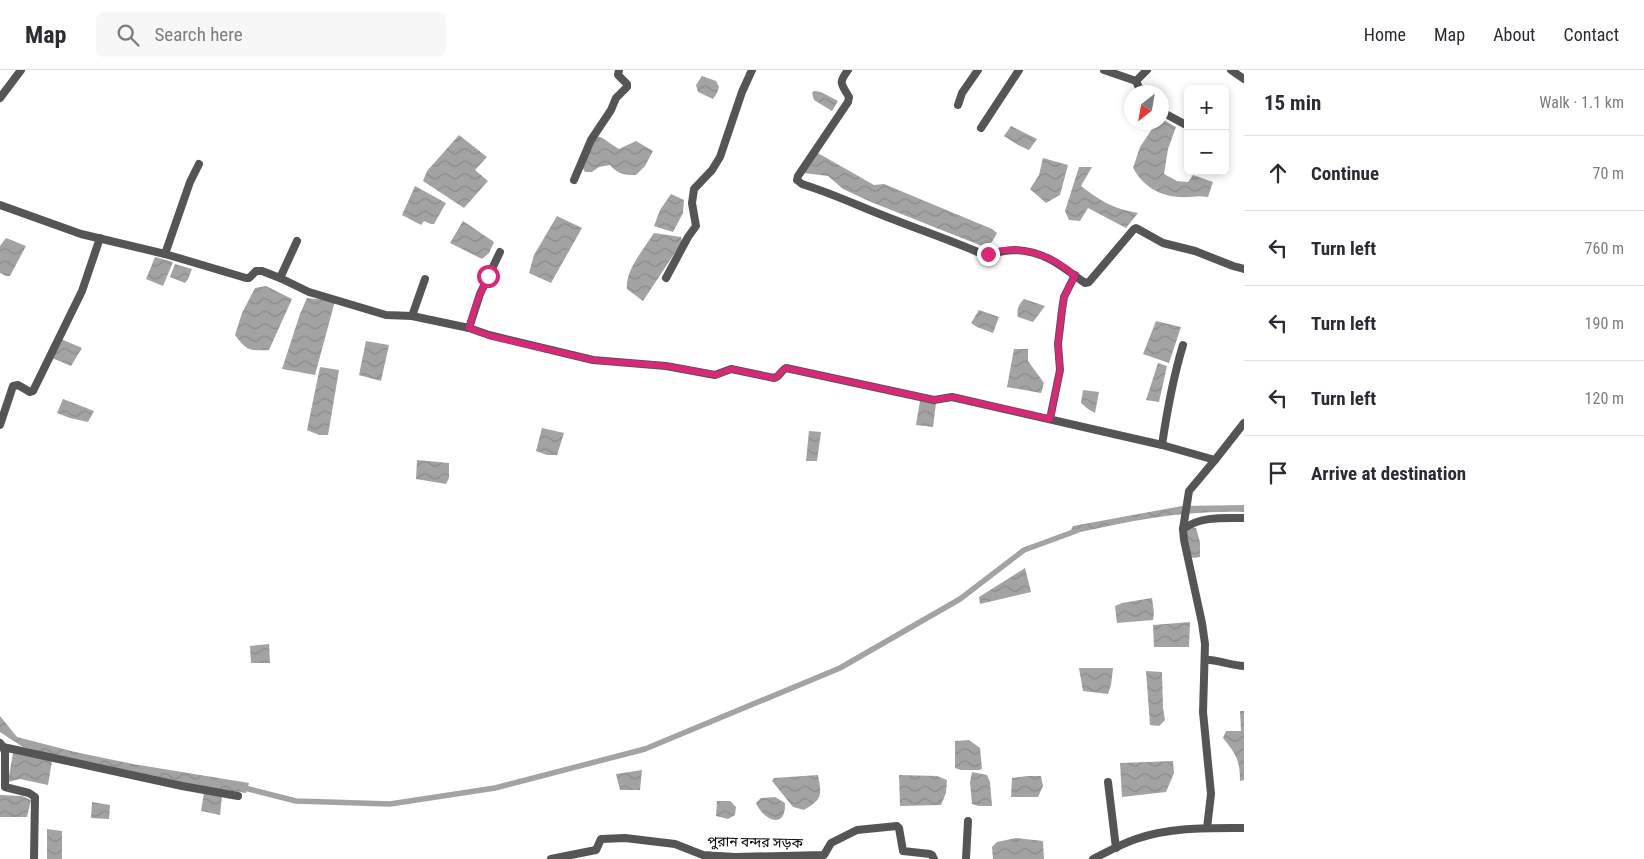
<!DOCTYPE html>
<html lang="en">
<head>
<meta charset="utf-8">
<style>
	:root { --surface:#fff; --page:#f7f7f7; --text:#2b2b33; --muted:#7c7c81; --line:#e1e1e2 }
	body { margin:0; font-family:"Roboto Condensed","Noto Sans Bengali",sans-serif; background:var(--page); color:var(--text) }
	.controls { position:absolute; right:15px; top:15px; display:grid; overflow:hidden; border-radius:8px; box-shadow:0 2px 8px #0003 }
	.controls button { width:45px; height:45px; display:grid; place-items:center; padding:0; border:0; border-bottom:1px solid var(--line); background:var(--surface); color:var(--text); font:25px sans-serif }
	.compass { position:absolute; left:1124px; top:15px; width:45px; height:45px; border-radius:50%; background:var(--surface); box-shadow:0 2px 8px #0003; rotate:211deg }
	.stop { position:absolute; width:15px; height:15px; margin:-11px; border:4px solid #db2777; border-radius:50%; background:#fff }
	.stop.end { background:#db2777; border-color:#fff; box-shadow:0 1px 5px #0008 }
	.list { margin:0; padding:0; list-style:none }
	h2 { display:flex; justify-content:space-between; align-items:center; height:65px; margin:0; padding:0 20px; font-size:21px }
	h2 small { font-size:16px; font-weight:400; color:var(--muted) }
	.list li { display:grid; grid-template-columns:32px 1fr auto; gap:15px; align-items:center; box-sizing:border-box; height:75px; padding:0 20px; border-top:1px solid var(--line) }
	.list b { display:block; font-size:19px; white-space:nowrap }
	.list em { font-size:16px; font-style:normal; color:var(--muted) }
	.icon { flex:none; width:28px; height:28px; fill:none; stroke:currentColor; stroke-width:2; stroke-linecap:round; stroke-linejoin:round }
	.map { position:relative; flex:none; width:1244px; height:789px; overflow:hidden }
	header { display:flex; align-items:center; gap:30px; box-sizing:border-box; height:70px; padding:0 25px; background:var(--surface); border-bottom:1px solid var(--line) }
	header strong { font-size:24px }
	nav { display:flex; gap:28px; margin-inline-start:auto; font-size:18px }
	.search { width:350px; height:45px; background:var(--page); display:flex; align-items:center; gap:12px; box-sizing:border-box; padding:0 18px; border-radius:8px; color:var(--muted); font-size:19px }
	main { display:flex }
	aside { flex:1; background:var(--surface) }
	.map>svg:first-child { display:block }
	.water { fill:url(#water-waves) }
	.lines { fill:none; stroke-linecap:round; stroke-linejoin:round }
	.canal { stroke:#a3a3a3; stroke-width:5.5 }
	.minor { stroke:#555; stroke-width:8 }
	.route { stroke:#db2777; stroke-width:6 }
	.labels { text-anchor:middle; stroke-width:4.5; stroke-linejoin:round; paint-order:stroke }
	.street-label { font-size:14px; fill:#000; stroke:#fff }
</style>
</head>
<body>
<header>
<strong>Map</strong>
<div class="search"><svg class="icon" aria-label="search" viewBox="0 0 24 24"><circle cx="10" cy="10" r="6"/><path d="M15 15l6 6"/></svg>Search here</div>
<nav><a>Home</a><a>Map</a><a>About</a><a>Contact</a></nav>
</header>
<main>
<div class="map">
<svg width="1244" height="789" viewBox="0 0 1244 789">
	<defs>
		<pattern id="water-waves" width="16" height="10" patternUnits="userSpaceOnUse" patternTransform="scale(1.25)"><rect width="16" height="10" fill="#a3a3a3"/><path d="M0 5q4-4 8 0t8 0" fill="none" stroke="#8b8b8b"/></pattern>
	</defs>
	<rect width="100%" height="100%" fill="#fff"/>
	<!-- water -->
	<g class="water">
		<path d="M702,6L716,11L719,17L717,23L713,29L698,22L696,15Z"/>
		<path d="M814,21L821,22L838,31L832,41L814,30L812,23Z"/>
		<path d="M1162,49L1176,57L1168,79L1164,104L1177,111L1188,112L1193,105L1213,112L1208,127C1196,125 1190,128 1180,127C1159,126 1143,116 1133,98L1140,77L1156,53L1162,52Z"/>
		<path d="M1011,56L1037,69L1029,80L1018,75L1004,66Z"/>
		<path d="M459,65L487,87L475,100L488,111L464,138L423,111L427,101Z"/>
		<path d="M595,66C603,66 611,75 619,79L636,71L653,81L645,96L636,105C625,105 617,104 610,95L599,97L592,102H585L581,95Z"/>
		<path d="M816,82L874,115L884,114L992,159L997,163L992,172L982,176L871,132L843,119L828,106L804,103Z"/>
		<path d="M1043,88L1068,95L1060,125L1046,133L1030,119L1039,105Z"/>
		<path d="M1079,97H1092L1081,116C1102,132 1112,138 1138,143L1126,158L1088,138L1080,151L1069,150L1065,141Z"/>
		<path d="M415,116L446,133L434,154H431L424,151L421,155L402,145Z"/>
		<path d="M671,124L684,130L683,143L673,162L654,156L660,140Z"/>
		<path d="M557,146L582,158L551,213L529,203L534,185Z"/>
		<path d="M463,151L494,172L489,183L482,189L450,173Z"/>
		<path d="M654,163L681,167L682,172L643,231L627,219C625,200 644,179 654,163Z"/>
		<path d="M6,168L26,176L10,206H6L0,203V176Z"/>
		<path d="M155,187L173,192L163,216L146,209Z"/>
		<path d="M175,194L192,199L188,209L185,213L170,207Z"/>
		<path d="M266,216L292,229L269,280C249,281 247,281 235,265L242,243L255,218Z"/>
		<path d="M307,228L335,231L315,305L282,299L300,244Z"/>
		<path d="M1024,229L1045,236L1033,252L1018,247C1016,240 1019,234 1024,229Z"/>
		<path d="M979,240L999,247L993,263L977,257L971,253Z"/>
		<path d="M1156,251L1181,257L1169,293L1143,284Z"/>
		<path d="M61,269L82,278L71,296L52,288Z"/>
		<path d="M366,271L389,275L381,311L359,305Z"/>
		<path d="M1014,279H1028V291L1044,313L1041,323L1007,317Z"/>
		<path d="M1158,293L1167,296L1159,332L1146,330Z"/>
		<path d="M320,297L339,300L328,365H319L307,360Z"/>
		<path d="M1083,320L1099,322L1095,343L1088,339L1081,333Z"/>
		<path d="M63,329L94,341L88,352L70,348L57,343Z"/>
		<path d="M920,331L936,333L933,357L916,355Z"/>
		<path d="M542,358L564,363L557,385H547L536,381Z"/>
		<path d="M809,361L821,362L817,391H806Z"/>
		<path d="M417,390L449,393V408L446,414L416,409Z"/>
		<path d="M1244,435V442C1185,440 1134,450 1076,463L1070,462L1073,456L1182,436Z"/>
		<path d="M1188,457L1196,458L1200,472V487L1193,488L1190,486L1184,466Z"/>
		<path d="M1025,498L1031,522L980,534L979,527Z"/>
		<path d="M1152,528L1154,543L1153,550L1117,553L1115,536L1122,533Z"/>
		<path d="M1190,552L1189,577H1154L1153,555Z"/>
		<path d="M269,574L270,593H251L250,576Z"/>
		<path d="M1079,598H1113L1111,615L1108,624L1083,621Z"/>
		<path d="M1146,601L1162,602L1163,638L1165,650L1159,656L1150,655Z"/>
		<path d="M1240,641H1244V710L1240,711C1240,690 1236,684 1223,668L1226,661H1241Z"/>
		<path d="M0,646L17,667L75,682L133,694L249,713L246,723L188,715L71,690L23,677L0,662Z"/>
		<path d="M969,670L980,678L982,699L979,700H961L955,698V671Z"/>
		<path d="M13,683L52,691L48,715L20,709L8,712Z"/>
		<path d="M1173,691L1174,703L1166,722L1122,727L1120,693Z"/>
		<path d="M642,700L640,720H620L616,704Z"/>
		<path d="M972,702L987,705L990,712L992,736H979L972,734L970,712Z"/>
		<path d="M818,705C822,726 822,729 804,740L793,737L772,711L774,708Z"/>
		<path d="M899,705L937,706L947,710L946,723L941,735L900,736Z"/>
		<path d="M1027,706H1041L1043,716L1038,727H1011L1012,708Z"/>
		<path d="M204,723L222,726L220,745L201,741Z"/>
		<path d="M0,725L22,726L31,730L27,747H0Z"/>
		<path d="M775,727L785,733C786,760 764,751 756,733L761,728Z"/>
		<path d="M717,731H730L736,737L735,745L728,749L716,746Z"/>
		<path d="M92,732L110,735L109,749L91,748Z"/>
		<path d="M47,759L62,761V789H47Z"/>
		<path d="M1016,768L1043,771L1044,789H993L992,777L997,772Z"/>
	</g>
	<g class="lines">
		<!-- canal -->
		<path class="canal" d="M241,717L296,731L390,734L495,718L645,679L840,598L960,529L1024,480L1076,461"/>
		<!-- minor -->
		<g class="minor">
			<path d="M848,0C838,14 841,13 849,27L848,32L798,106L797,110L802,114C834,124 863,138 895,150C923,161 952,171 980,183C992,185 1003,180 1015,180C1047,182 1061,196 1085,213L1089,212L1134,159L1136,158L1163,173L1195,181L1233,196L1244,199"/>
			<path d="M1104,0L1136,11L1141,22"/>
			<path d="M1231,0L1244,9"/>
			<path d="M1136,11L1147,0"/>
			<path d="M0,28L21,0"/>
			<path d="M958,35L962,23L978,0"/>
			<path d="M1162,42L1188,56"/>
			<path d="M981,58L1019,0"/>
			<path d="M574,110L591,70L611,40L616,28L627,17V14L618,5L619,0"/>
			<path d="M0,135L81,164L165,184L246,208H249L256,201H262L280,208L309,222L386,245L412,246L469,258L489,265L593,290L666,296L715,305L731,299L774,308C780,307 781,300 786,298L934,330L952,327L1162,375L1215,390L1244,353"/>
			<path d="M165,184L190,112L199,94"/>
			<path d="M280,208L297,171"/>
			<path d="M666,208L688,167L696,156L692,133L694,119L712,100L720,87L742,22L752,0"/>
			<path d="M412,246L425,209"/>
			<path d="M469,258L480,224L500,182"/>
			<path d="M1050,349L1060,300L1058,274L1062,240L1064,227L1075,205"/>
			<path d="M0,355L13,316L18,315L30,322L33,321L82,221L100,168"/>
			<path d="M1162,375C1167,341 1173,308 1183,275"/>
			<path d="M1183,459C1201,446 1223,448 1244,448"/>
			<path d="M1205,590C1211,588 1233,596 1244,596"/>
			<path d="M0,673L3,677L182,716L238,726"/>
			<path d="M3,677L5,682V717L29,723L35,727L34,789"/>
			<path d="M1108,712L1116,778"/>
			<path d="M1207,758L1211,724L1203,642L1205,574L1202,553L1184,470L1183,459L1189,421L1215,390"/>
			<path d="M551,789L596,780L601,769L625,768L675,774L703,785L735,787L824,785L831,773L857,760L897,756L899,758L903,781L930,784L932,785L934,789"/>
			<path d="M966,789L968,751"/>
			<path d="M1093,789C1107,782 1121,774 1136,769C1171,757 1208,758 1244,758"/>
		</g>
	</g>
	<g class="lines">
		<!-- route -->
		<path class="route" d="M488,206L476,234L469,258L490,266L593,290L666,296L716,305L731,299L774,308C780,307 781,300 786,298L934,330L952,327L1050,349L1060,300L1058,274L1062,240L1064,227L1075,206C1053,185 1017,173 988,184"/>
	</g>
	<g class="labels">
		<!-- street labels -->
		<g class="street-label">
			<text transform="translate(755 772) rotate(1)" y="5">পুরান বন্দর সড়ক</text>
		</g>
	</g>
</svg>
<div class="controls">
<button>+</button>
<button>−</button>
</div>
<svg class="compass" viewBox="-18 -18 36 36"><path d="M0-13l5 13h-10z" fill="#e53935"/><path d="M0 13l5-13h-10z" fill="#7c7c81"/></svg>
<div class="stop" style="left:488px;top:206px"></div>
<div class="stop end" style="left:988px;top:184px"></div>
</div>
<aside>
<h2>15 min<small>Walk · 1.1 km</small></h2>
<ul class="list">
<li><svg class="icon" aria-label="ahead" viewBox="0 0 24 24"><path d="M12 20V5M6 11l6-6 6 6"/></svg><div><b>Continue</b></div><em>70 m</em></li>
<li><svg class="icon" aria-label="left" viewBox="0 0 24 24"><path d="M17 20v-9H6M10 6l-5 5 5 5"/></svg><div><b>Turn left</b></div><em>760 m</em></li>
<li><svg class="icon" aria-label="left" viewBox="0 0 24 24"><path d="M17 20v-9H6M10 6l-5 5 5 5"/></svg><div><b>Turn left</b></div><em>190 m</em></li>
<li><svg class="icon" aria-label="left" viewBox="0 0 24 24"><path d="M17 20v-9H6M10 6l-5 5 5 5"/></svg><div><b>Turn left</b></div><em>120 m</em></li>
<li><svg class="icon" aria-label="arrive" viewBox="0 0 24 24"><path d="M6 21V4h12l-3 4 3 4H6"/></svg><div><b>Arrive at destination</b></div></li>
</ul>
</aside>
</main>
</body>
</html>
